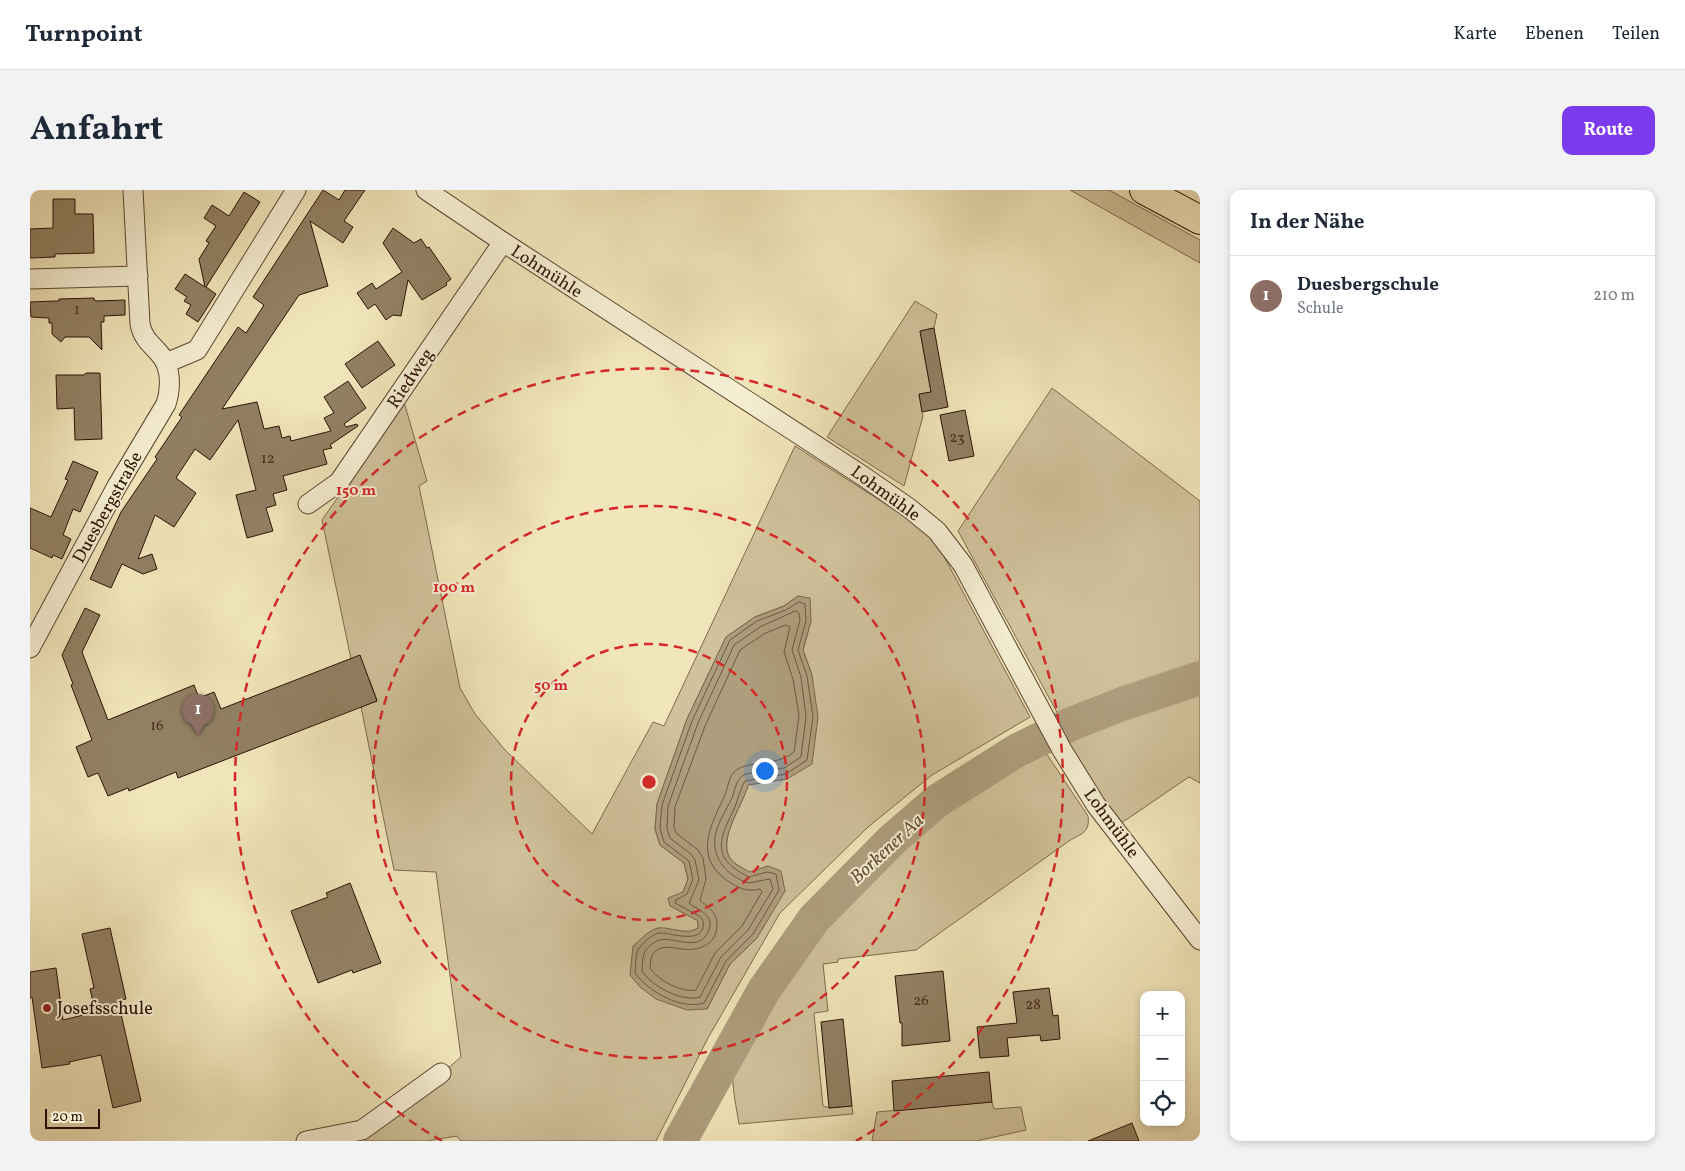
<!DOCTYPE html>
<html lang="de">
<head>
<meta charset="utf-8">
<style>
	:root { --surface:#fff; --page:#f2f2f3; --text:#1f2937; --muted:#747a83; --line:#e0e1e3; --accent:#7c3aed }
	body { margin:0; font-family:Vollkorn,serif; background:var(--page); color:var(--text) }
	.controls { position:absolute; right:15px; bottom:15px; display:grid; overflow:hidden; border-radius:10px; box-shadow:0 2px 8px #0003 }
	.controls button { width:45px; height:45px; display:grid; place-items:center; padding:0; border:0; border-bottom:1px solid var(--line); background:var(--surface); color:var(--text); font:25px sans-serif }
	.scale { position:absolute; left:15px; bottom:12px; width:55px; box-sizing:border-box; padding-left:5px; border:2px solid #2c1104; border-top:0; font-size:14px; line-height:18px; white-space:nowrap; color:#2c1104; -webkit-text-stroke:4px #f6efd3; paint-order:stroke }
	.you { position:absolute; left:734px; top:580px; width:18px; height:18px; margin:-12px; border:4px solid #fff; border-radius:50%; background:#1a73e8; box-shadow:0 0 0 8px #1a73e833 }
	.badge { display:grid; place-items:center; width:32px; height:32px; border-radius:50%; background:var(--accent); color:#fff; font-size:16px; font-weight:700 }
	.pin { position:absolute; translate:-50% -41px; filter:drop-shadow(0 1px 2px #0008) }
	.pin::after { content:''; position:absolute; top:26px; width:18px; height:15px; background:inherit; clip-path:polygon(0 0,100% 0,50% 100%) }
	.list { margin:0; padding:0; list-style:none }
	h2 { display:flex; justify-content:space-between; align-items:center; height:65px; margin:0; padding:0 20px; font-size:21px }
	h2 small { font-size:16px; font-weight:400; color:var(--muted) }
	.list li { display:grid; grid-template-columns:32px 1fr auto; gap:15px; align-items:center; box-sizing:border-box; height:80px; padding:0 20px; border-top:1px solid var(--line) }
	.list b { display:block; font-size:19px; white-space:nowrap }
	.list p { margin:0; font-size:16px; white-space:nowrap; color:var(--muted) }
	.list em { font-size:16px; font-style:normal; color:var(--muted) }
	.icon { flex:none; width:28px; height:28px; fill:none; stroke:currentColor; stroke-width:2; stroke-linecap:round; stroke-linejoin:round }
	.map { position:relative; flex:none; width:1170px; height:951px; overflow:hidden; border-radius:10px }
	header { display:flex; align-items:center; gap:30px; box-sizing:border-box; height:70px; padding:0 25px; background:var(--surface); border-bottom:1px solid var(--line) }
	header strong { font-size:24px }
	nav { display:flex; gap:28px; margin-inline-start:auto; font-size:18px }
	.intro { display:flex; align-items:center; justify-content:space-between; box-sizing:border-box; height:120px; padding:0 30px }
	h1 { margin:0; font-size:35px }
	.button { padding:12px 22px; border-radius:10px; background:var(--accent); color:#fff; font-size:18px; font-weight:700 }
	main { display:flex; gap:30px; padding:0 30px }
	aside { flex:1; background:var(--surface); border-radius:10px; box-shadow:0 2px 8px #0003 }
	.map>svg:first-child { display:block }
	.green { fill:#d0c29c; stroke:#7e6a50; fill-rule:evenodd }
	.water { fill:#ae9e7d; stroke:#7a664d }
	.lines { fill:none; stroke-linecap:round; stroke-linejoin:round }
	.shore { stroke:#6d5840; stroke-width:1 }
	.river { stroke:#ae9e7d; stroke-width:34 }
	.building { fill:#928063; stroke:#2c1104 }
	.minor-casing { stroke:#5d4632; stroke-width:21 }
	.trunk-casing { stroke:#2c1104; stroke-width:30 }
	.minor { stroke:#f6efd3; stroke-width:19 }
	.trunk { stroke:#f1e6bb; stroke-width:28 }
	.ring { fill:none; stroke:#d62828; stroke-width:2.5; stroke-dasharray:9 6 }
	.poi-dot { fill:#8f2418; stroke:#f6efd3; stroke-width:2 }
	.labels { text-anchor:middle; stroke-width:4; stroke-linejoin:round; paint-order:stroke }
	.number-label { font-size:15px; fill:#462d1c }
	.street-label { font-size:18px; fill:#2c1104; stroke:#f6efd3 }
	.poi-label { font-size:18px; fill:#2c1104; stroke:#f6efd3; text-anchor:start }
	.water-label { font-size:19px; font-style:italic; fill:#66503a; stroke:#f6efd3 }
	.centre { fill:#d62828; stroke:#f6efd3; stroke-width:2.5 }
	.ring-label { font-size:15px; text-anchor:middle; font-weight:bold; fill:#d62828; stroke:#f6efd3; stroke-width:4; stroke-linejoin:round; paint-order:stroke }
</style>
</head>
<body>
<header>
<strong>Turnpoint</strong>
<nav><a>Karte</a><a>Ebenen</a><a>Teilen</a></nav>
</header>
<div class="intro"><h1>Anfahrt</h1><a class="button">Route</a></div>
<main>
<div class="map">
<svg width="1170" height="951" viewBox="0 0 1170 951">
	<rect width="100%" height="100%" fill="#f1e6bb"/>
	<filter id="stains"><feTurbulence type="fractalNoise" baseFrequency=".004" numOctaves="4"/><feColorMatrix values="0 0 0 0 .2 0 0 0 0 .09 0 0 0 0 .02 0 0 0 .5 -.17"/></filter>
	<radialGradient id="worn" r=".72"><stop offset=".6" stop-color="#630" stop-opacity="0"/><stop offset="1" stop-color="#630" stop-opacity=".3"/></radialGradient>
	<!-- green -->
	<g class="green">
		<path d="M1040,0H1079L1170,50V73Z"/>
		<path d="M885,111L907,124L904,138L890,141L901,202L889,205L893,226L874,296L797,247Z"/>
		<path d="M1022,198L1170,311V477C1122,492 1075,506 1029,526L928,341Z"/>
		<path d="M374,212L397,291L389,296L430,498L445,524L475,560L562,644L623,532L634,536L765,256L887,334L910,359L1000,527L902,585L838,637L750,723L678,848L626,951H431L427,946L397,951H334L431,867L406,682L364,680L331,517L347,510L340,491L321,469L292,330ZM768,406L781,431L773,460L782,485L757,589L718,595C713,616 684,653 703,672C708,676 715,679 720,683L738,676L727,748L700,774L677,819L627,738L661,742L668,738V731L653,702L658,689L654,673L630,655L625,639L627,614L657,529L696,447L725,427L754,416Z"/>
		<path d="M1170,505V593L1159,587L1090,634L1074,615L1037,553L1067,539Z"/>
		<path d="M1016,563L1058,626C1060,643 1052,643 1039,651L886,760L808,769V772L793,774L798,821L784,823L793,916L800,918L822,916L823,924L709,934C707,921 701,893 703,881C704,874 725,840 730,831C786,734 865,655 959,594C977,582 997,573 1016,563Z"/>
		<path d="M962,912L964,919L991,917L996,940L946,951H842L847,922Z"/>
	</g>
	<!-- water -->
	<path class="water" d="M768,406L780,408L781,431L773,460L782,485L788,527L782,574L757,589L718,595C713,616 684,653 703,672C708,676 715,679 720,682L738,676L751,681L755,701L727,748L700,774L677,819L657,820L626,809L610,797L600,785L603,756C610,750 617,742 625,739C638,734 653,747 668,738V731L640,716L638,708L653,702L658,689L654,673L630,655L625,639L627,614L657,529L696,447L725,427L754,416Z"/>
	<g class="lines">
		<!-- shore -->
		<g class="shore">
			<path d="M769,412L775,414L776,431L768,460L777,486L783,527L777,570L756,584L715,591C710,599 708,609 705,617C689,650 680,668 719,687L737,682L746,684L749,700L723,744L696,771L674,813C651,820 619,802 605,783C606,776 605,762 610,757C614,752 623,744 629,743C639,742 668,754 673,738C674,734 673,730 671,727L645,713L646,710L657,704L663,689L659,671L634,652L630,638L632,615L662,531L700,450L727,431L756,420Z"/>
			<path d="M766,421L769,423L770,430L762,460L771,487L776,527L771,567L754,578L716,584C705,588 706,600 701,610C696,620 689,631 686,642C680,667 696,685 718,693L740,689L743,699L718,740L691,767L670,807C651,812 623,797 612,781C613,766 612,759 627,751C641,744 668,764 678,742C686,725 669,721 659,713L669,690L665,670L661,664L640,648L637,638L638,616L668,533L704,455L730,437Z"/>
			<path d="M756,435L760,437L754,462L763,489L769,526L764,562C746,577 716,570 704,582C698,589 698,599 694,607C679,639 663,669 701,693C711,699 718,702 730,699L732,702L712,736L685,763L666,800C652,803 627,790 620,778C621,770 620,763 629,759C640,753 657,765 674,756C680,753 684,749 686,742C690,724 681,720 670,710L676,689L673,668L668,660L646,643L644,637L645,617L675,536L710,460L734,444Z"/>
		</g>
		<!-- river -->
		<path class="river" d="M650,951L734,800L784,729L862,650L907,611L986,561L1041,534L1092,514L1170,488"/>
	</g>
	<!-- building -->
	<g class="building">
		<path d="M293,0L309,10L315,0H335L314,31L323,37L313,53L280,31L298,96L269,105L192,219L227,212L234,239L249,236L252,248L260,246L261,251L301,241L294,228L304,223L294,207L318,191L336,218L314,234L316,237L327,234L328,236L300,255L302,258L293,260L297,274L253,286L257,300L243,304L246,315L236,318L243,341L217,348L206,305L226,300L208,230L180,270L165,259L146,288L166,303L144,337L125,325L108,369L122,364L127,379L113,384L92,374L81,398L60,389L91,322L127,269L125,267L152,227L149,225L208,137L216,143L234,115L223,107Z"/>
		<path d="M214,2L230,12L176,97L186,104L168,132L156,124L161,115L154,111L157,107L145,99L155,84L175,97L169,69L179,53L176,51L186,36L174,28L182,15L199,26Z"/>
		<path d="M23,9H45V24H63L64,63L25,64V67L0,68V39L23,38Z"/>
		<path d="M363,38L384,53L391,49L397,58L399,57L421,89L416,93L417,95L392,110L378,90L371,126L363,125L356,130L345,114L338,119L327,103L342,93L346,99L372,82L353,53Z"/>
		<path d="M64,108V110L67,111L95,110V125L74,126V132H71L72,160L59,147H35L31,152L22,144V133H19V128L1,127L0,112L25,111H29V109Z"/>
		<path d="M904,138L918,217L892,222L889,204L901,202L890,141Z"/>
		<path d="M348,151L365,175L332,198L315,174Z"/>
		<path d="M56,183H70L72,249L45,250L44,218L27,219L26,185H54Z"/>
		<path d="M935,220L944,266L919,271L910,225Z"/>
		<path d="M43,271L68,282L50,322L43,319L33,345L41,349L32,369L23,365L22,368L0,358V318L21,327L38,290L35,289Z"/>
		<path d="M55,418L70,425L52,462L78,530L164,495L169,508L184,502L191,519L330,465L347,511L148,588L146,582L99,601L98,598L78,606L68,583L58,587L46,557L62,550L41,495L43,494L32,465Z"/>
		<path d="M320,693L351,773L323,783L322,780L288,793L261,721L298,707L296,703Z"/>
		<path d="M80,738L96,809L88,811L111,911L83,918L71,865L39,872L40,874L12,878L2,807L0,808V782L26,778L33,830L61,823L60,817L64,816L60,799L64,798L52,744Z"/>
		<path d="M913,781L920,851L872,856V833H870L865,786Z"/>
		<path d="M1019,798L1023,826L1028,825L1030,849L1011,851L1010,845L977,848L979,866L950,868L947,837L987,833L983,802Z"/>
		<path d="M813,829L822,916L799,918L791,832Z"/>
		<path d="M959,882L962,912L864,921L862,891Z"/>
		<path d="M1102,933L1109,951H1058Z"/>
	</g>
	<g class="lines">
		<!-- minor casing -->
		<g class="minor-casing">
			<g id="minor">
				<path d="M396,0L473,52L833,286L879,318L907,341L933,375L1032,560L1066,615L1170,750"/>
				<path d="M0,89L108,86"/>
				<path d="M136,173L167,160L266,0"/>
				<path d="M278,314L309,292L473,52"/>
				<path d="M0,458L87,296L136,214C140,202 141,186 136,174C130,158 114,155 110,134L103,0"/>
				<path d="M276,951L332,940L411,883"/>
			</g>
		</g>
		<!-- trunk casing -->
		<g class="trunk-casing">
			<path id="trunk" d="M1114,0L1170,30"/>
		</g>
		<!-- minor -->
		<use href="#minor" class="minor"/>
		<!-- trunk -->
		<use href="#trunk" class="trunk"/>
	</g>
	<!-- distance rings -->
	<g class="ring">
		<circle cx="619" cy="592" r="138"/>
		<circle cx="619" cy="592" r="276"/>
		<path d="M412 951A414 414 0 1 1 826 951"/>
	</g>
	<!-- markers -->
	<circle class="poi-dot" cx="17" cy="818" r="5"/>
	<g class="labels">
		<!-- number labels -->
		<g class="number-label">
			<text x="47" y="124">1</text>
			<text x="927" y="252">23</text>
			<text x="238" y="273">12</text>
			<text x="127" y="540">16</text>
			<text x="891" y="815">26</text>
			<text x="1003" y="819">28</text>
		</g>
		<!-- street labels -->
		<g class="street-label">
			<text transform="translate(517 81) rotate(33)" y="6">Lohmühle</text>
			<text transform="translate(380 188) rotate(-56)" y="6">Riedweg</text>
			<text transform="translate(856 303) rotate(36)" y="6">Lohmühle</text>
			<text transform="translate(77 317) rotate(-61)" y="6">Duesbergstraße</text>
			<text transform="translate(1082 633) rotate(54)" y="6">Lohmühle</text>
		</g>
		<!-- poi labels -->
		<g class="poi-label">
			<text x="27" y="824">Josefsschule</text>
		</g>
		<!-- water labels -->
		<g class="water-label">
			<text transform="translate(856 658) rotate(-43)" y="7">Borkener Aa</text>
		</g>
	</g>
	<circle cx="619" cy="592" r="8" class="centre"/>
	<g class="ring-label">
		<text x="326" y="305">150 m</text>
		<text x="424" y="402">100 m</text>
		<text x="521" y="500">50 m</text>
	</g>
	<rect width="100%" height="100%" filter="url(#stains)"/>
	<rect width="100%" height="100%" fill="url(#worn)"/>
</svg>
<div class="controls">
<button>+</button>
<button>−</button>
<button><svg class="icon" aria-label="locate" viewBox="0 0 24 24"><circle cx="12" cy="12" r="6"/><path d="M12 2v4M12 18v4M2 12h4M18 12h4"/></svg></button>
</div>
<div class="scale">20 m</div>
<div class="you"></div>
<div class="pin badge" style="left:168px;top:545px;background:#8d6e63">1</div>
</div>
<aside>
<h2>In der Nähe<small></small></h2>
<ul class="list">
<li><span class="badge" style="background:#8d6e63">1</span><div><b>Duesbergschule</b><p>Schule</p></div><em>210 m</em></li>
</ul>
</aside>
</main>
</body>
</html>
